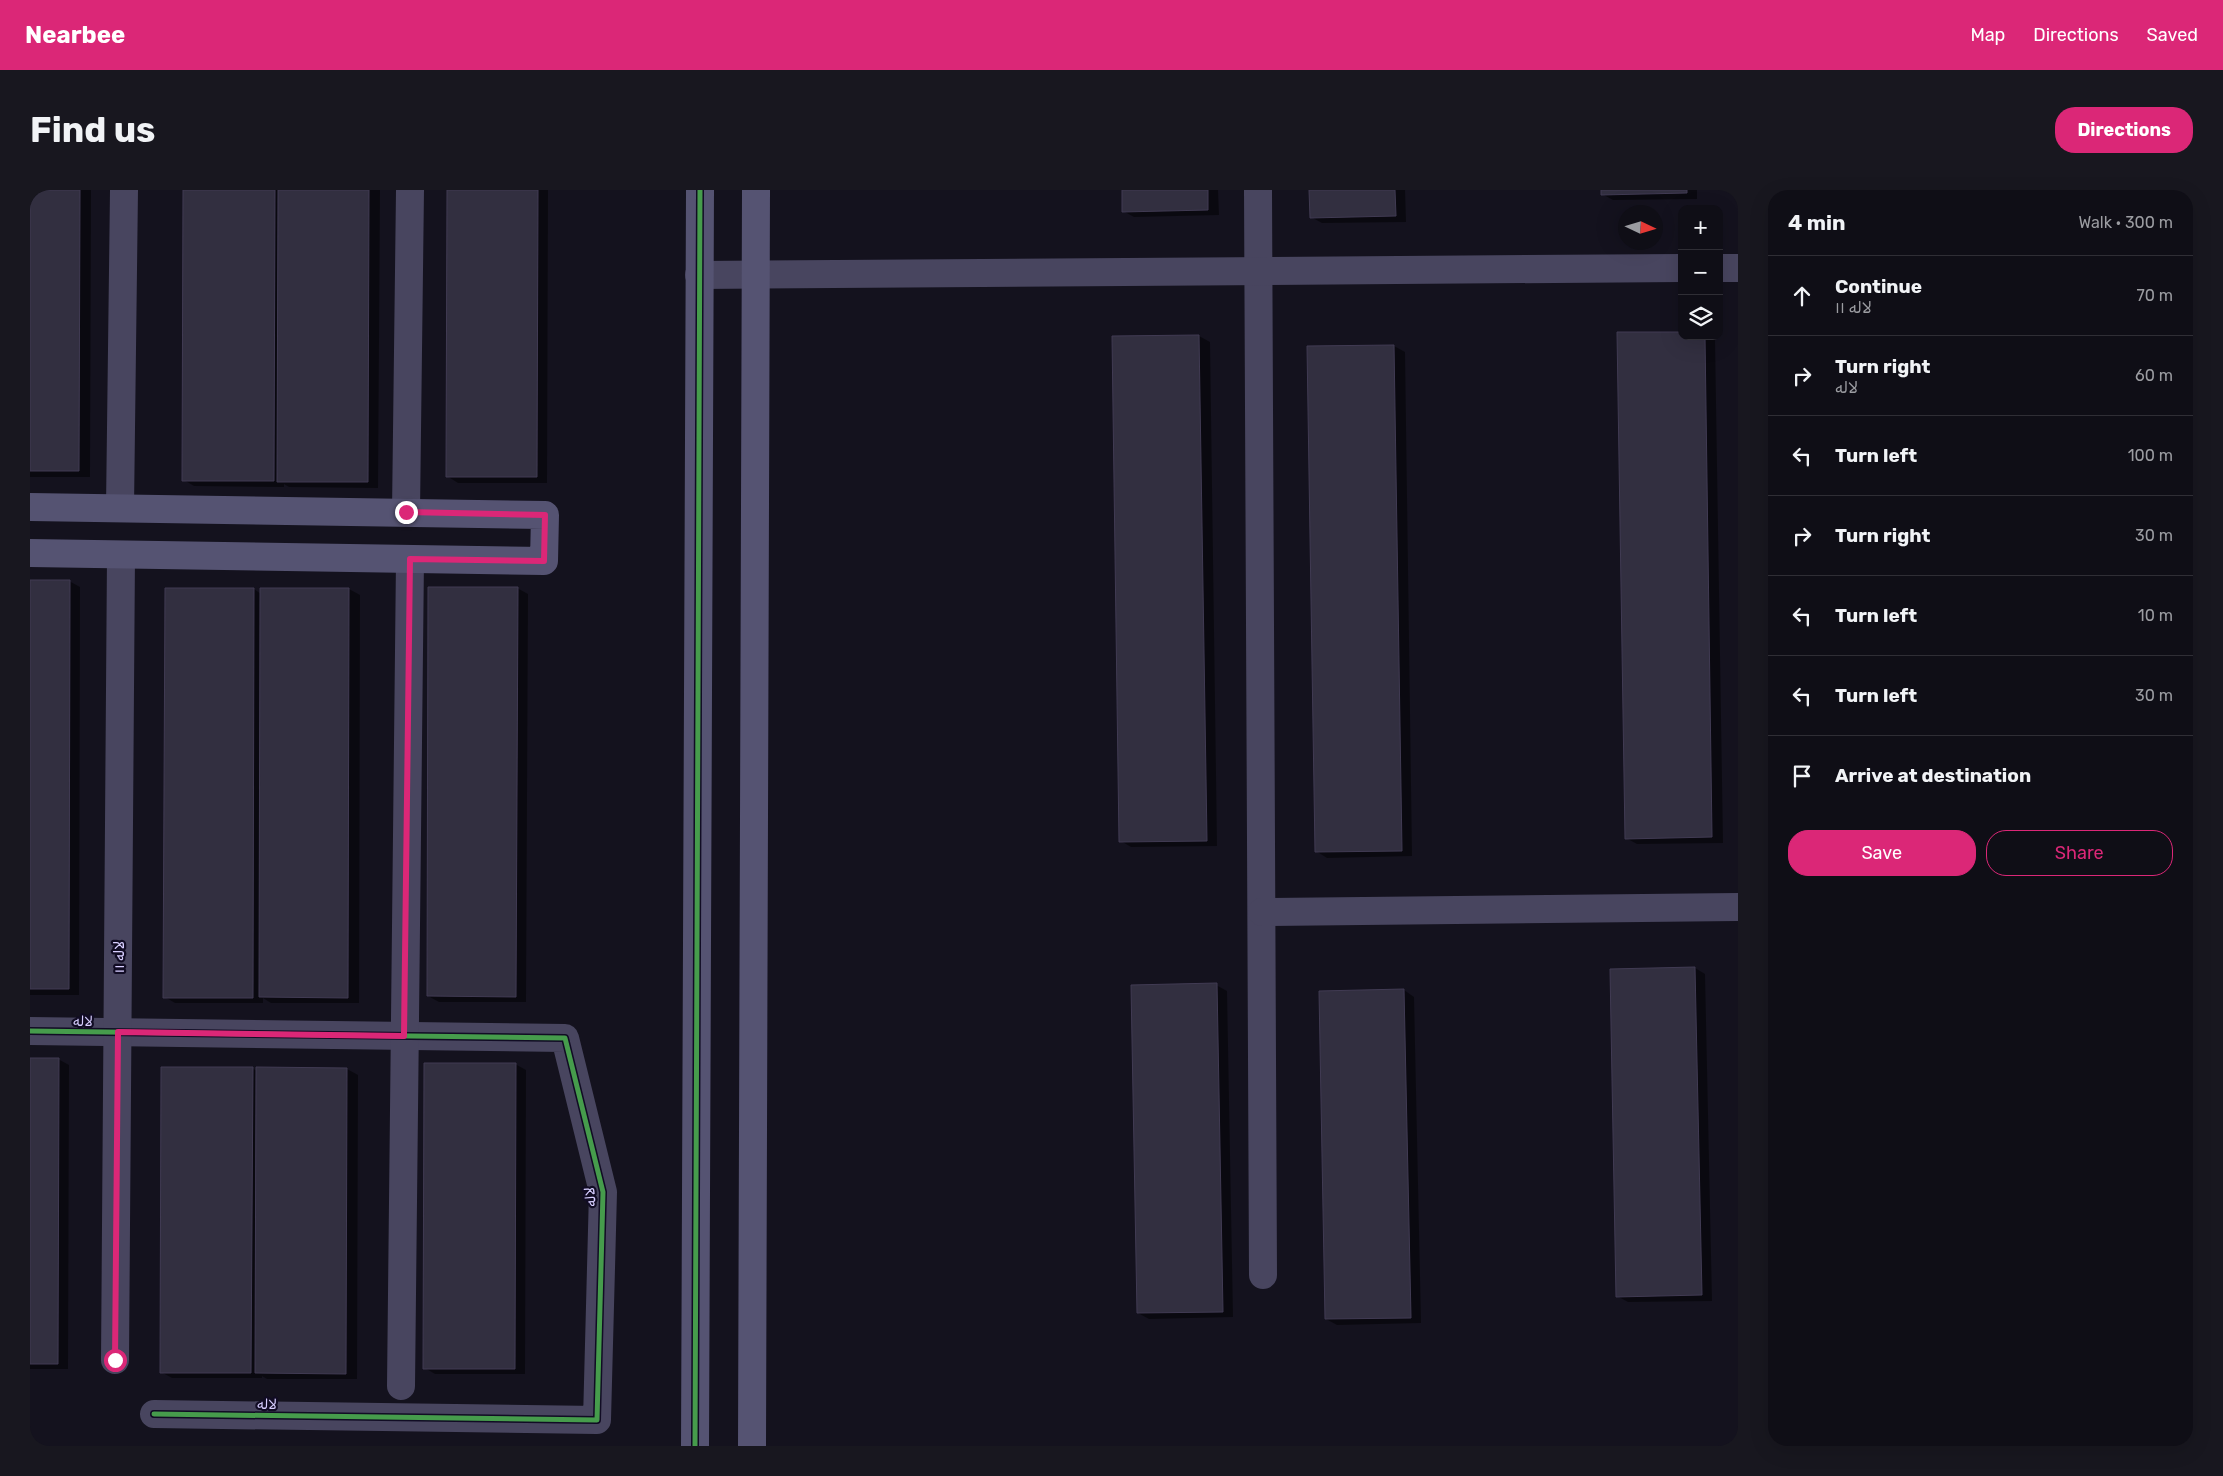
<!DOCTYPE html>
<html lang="en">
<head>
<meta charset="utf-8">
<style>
	:root { --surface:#0f0e16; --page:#18171f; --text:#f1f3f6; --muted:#9b9ca1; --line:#2f2e35; --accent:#db2777 }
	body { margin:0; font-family:Rubik,Cairo,sans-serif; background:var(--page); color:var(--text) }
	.controls { position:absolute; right:15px; top:15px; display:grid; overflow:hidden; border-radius:10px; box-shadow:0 5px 20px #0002 }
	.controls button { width:45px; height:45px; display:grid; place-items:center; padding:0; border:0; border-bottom:1px solid var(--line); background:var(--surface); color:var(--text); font:25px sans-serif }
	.compass { position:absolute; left:1588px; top:15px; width:45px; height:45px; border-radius:50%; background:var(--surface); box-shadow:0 5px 20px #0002; rotate:94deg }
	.stop { position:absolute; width:15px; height:15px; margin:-11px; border:4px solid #db2777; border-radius:50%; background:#fff }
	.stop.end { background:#db2777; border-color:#fff; box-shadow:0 1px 5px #0008 }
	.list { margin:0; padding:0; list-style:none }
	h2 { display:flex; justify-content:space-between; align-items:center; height:65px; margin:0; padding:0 20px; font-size:21px }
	h2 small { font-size:16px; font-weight:400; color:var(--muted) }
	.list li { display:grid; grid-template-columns:32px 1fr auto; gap:15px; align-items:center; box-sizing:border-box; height:80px; padding:0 20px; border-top:1px solid var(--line) }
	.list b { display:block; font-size:19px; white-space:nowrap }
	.list p { margin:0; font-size:16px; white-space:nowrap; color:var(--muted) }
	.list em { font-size:16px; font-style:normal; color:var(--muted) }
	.actions { display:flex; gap:10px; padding:15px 20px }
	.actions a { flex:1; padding:11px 0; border:1px solid var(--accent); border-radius:20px; text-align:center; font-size:18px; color:var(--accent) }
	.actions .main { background:var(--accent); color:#fff }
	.icon { flex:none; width:28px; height:28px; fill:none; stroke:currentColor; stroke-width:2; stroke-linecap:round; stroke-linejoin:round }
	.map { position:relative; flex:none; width:1708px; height:1256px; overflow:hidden; border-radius:20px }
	header { display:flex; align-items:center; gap:30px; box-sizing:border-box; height:70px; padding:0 25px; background:var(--accent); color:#fff }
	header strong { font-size:24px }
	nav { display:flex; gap:28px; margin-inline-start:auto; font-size:18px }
	.intro { display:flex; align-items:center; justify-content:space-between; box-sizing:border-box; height:120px; padding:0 30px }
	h1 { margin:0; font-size:35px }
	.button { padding:12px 22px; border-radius:20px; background:var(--accent); color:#fff; font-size:18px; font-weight:700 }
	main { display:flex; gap:30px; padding:0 30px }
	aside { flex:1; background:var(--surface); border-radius:20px; box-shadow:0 5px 20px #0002 }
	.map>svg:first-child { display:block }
	.shadow { fill:#0007 }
	.building { fill:#322f40; stroke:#413b53 }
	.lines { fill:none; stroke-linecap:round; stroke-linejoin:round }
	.street { stroke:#48455f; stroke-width:28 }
	.secondary { stroke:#555372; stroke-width:28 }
	.cycleway-casing { stroke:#110c24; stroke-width:8 }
	.cycleway { stroke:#469c4c; stroke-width:5 }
	.route { stroke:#db2777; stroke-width:6 }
	.labels { text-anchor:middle; stroke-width:4.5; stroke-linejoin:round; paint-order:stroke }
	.street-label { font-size:14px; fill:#d7ceff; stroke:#110c24 }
</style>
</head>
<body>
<header>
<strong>Nearbee</strong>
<nav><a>Map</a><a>Directions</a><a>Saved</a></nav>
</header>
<div class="intro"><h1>Find us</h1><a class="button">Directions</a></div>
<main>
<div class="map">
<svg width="1708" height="1256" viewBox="0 0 1708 1256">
	<rect width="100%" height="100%" fill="#14121e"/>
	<!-- shadow -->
	<g class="shadow">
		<path d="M0,0H61L60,287H0Z"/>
		<path d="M155,0H350L348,298L259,297L254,294V297L164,296L154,290Z"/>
		<path d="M418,0H518L517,293H428L417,286Z"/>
		<path d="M1093,0H1188L1189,25L1104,27L1093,21Z"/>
		<path d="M1280,0H1375L1376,32L1292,33L1281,27Z"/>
		<path d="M1572,0H1667V9L1583,10L1572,4Z"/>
		<path d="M1169,146L1180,152L1187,656L1101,657L1091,651L1083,147Z"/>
		<path d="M1652,146H1681L1685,149L1693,653L1607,654L1596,648Z"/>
		<path d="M1364,156L1375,162L1382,666L1297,668L1286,661Z"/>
		<path d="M0,391H39L50,397L49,805H0Z"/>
		<path d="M487,398L498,404L496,812H409L398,806Z"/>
		<path d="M136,399H224L231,404V399H319L330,405L329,813H241L233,808V813H145L135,807Z"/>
		<path d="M1665,778L1675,784L1682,1111L1598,1112L1587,1106Z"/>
		<path d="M1186,795L1197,801L1203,1127L1119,1129L1108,1123Z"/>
		<path d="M1374,800L1384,807L1391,1133L1307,1135L1296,1129Z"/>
		<path d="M0,869H28L39,875L38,1179H0Z"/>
		<path d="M485,874L496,880L495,1184H405L395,1178Z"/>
		<path d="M222,878L227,881V879H317L328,885L327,1189H237L232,1186V1188H142L131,1182Z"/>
	</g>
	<!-- building -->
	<g class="building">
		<path d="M0,0H50L49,281H0Z"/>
		<path d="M153,0H245L244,291H152Z"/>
		<path d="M248,0H339L338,292H247Z"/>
		<path d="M417,0H508L507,287H416Z"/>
		<path d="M1092,0H1178V20L1092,22Z"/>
		<path d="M1279,0H1365L1366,26L1280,28Z"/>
		<path d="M1571,0H1657V3L1571,5Z"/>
		<path d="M1587,142H1652V146H1675L1682,647L1595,649Z"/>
		<path d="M1169,145L1177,651L1089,652L1082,146Z"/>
		<path d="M1364,155L1372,661L1285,662L1277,156Z"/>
		<path d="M0,390H40L39,799H0Z"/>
		<path d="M398,397H488L486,807L397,806Z"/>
		<path d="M135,398H224L223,808H133Z"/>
		<path d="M230,398H319L318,808L229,807Z"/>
		<path d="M1665,777L1672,1105L1586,1107L1580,779Z"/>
		<path d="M1187,793L1193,1122L1107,1123L1101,795Z"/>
		<path d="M1374,799L1381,1128L1295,1129L1289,801Z"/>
		<path d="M0,868H29L28,1174H0Z"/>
		<path d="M394,873H486L485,1179H393Z"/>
		<path d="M131,877H223L221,1183H130Z"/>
		<path d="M226,877L317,878L316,1184L225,1183Z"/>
	</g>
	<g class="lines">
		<!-- street -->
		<g class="street">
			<path d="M1228,0L1233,1085"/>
			<path d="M1689,78H1708"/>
			<path d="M669,85L1652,78"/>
			<path d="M90,318L94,0"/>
			<path d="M376,322L380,0"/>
			<path d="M1232,722L1708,717"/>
			<path d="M0,841L535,848L573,1002L567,1230L124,1224"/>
			<path d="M85,1170L91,365"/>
			<path d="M371,1196L380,369"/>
		</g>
		<!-- secondary -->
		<g class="secondary">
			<path d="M0,317L515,325L514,371L0,363"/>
			<path d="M665,1256L670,0"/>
			<path d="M722,1256L726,0"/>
		</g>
		<!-- cycleway casing -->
		<g class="cycleway-casing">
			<g id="cycleway">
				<path d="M0,841L535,848L573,1002L567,1230L124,1224"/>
				<path d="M665,1256L670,0"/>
			</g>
		</g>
		<!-- cycleway -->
		<use href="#cycleway" class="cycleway"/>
	</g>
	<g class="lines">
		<!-- route -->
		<path class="route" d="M85,1170L88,842L374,846L380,369L514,371L515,325L376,322"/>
	</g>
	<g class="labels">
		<!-- street labels -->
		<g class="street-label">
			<text transform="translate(89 767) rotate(-90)" y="5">لاله ۱۱</text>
			<text transform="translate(53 831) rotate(1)" y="5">لاله</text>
			<text transform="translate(560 1007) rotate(-95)" y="5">لاله</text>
			<text transform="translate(237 1214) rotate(1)" y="5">لاله</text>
		</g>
	</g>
</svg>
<div class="controls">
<button>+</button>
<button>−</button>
<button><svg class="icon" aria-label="layers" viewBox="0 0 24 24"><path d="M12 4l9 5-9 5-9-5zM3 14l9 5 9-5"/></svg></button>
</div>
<svg class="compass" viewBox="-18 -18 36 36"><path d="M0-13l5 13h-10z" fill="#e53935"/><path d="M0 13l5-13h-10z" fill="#9b9ca1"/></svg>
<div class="stop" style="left:85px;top:1170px"></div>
<div class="stop end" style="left:376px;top:322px"></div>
</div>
<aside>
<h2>4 min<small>Walk · 300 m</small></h2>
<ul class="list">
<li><svg class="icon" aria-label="ahead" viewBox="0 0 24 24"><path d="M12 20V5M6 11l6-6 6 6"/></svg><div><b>Continue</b><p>لاله ۱۱</p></div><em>70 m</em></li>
<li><svg class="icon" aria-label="right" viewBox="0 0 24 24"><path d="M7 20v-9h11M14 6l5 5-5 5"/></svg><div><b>Turn right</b><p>لاله</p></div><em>60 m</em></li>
<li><svg class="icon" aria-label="left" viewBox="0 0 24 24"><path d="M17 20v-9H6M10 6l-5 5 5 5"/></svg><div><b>Turn left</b></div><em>100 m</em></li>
<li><svg class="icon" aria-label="right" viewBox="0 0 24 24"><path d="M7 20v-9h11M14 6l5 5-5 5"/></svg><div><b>Turn right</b></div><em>30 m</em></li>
<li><svg class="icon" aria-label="left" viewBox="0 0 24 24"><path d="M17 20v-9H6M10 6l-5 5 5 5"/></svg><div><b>Turn left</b></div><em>10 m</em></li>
<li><svg class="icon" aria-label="left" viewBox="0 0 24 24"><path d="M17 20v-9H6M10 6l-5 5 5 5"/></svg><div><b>Turn left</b></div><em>30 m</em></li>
<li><svg class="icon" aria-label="arrive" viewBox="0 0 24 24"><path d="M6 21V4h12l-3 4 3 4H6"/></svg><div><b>Arrive at destination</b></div></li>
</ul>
<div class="actions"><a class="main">Save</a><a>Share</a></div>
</aside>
</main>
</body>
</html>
